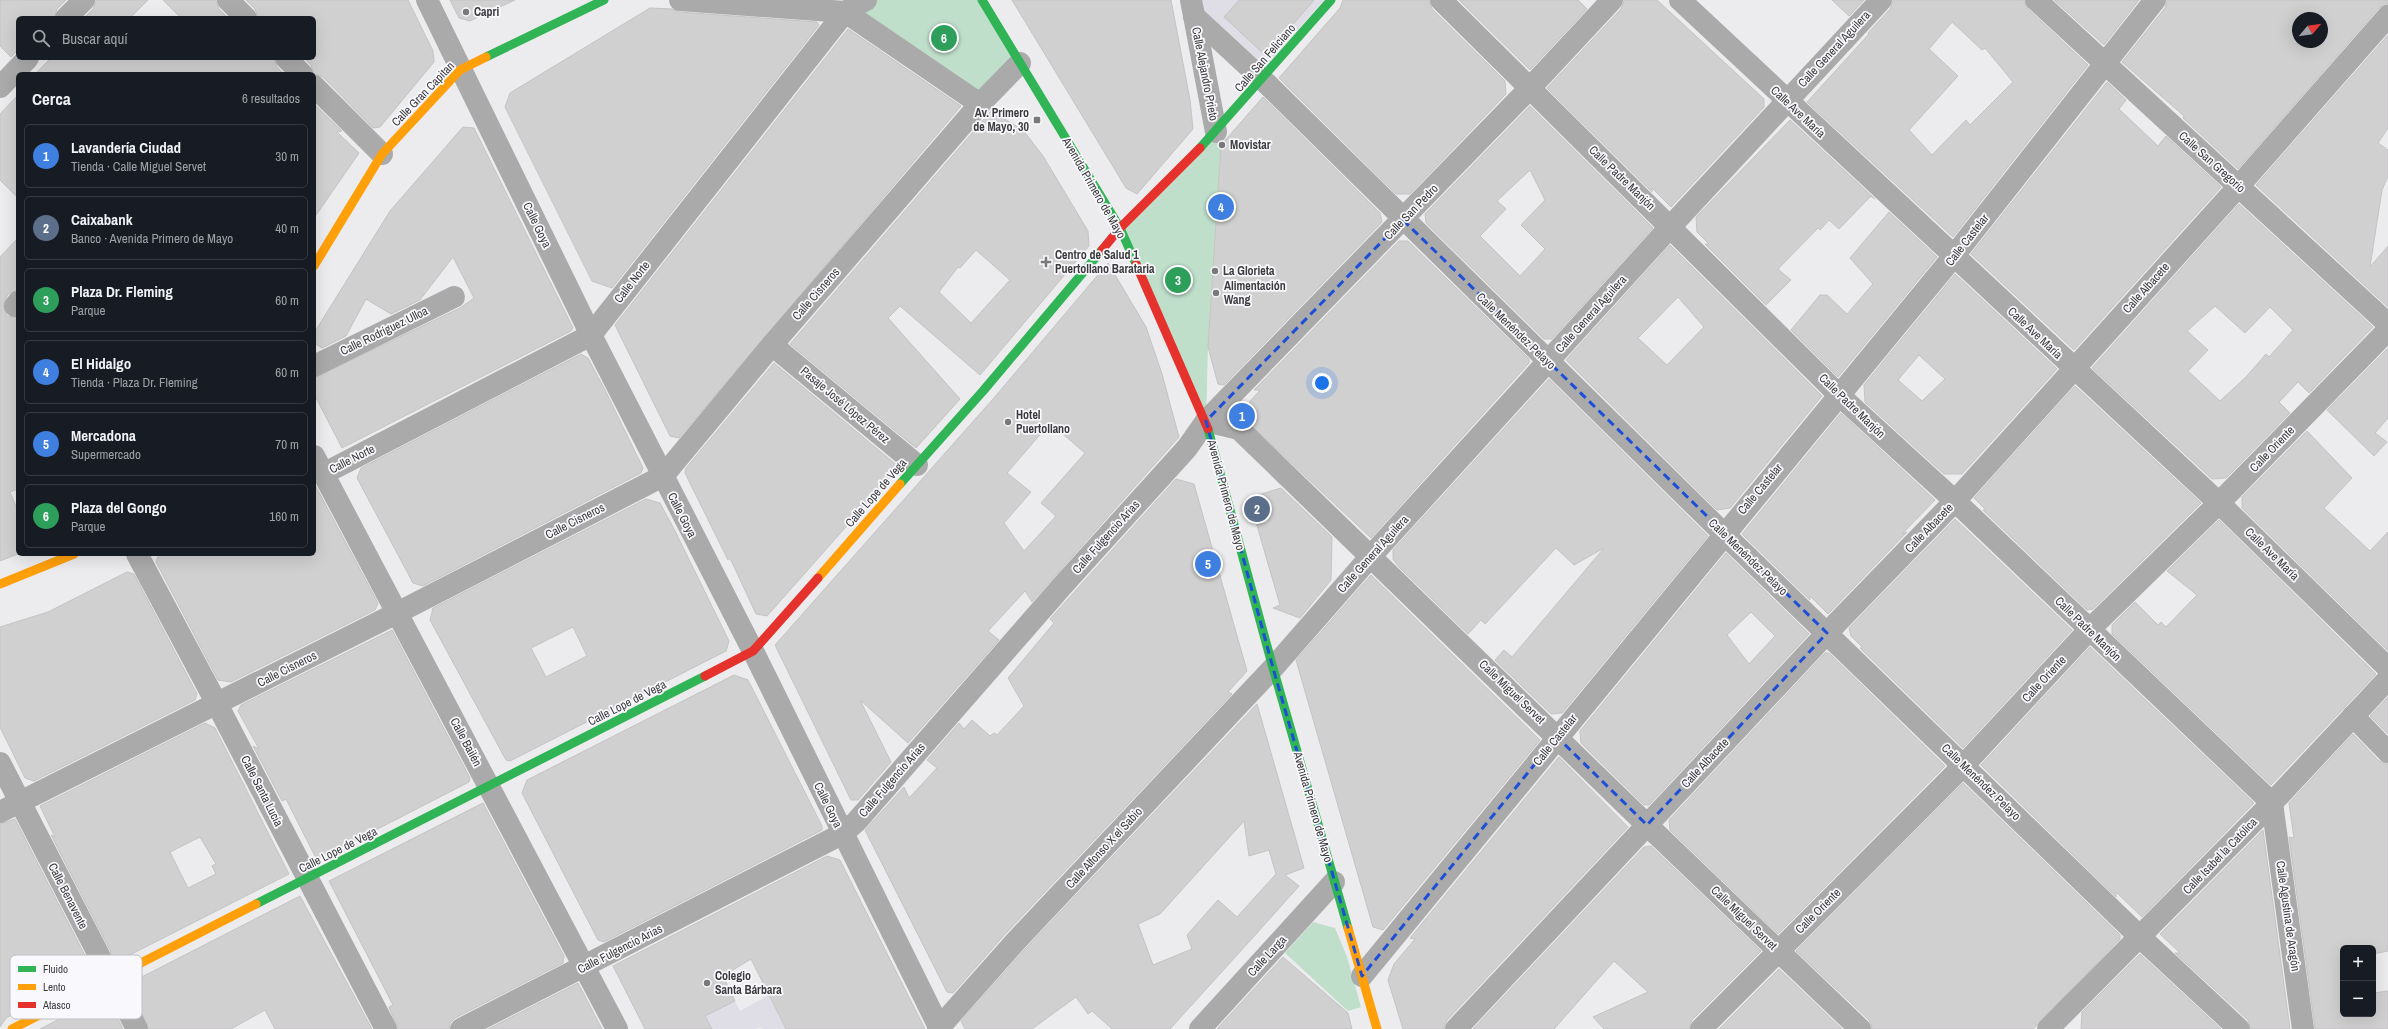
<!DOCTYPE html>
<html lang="es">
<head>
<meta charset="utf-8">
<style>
	:root { --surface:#171b24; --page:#20242c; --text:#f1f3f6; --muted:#9ea1a6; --line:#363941; --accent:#79797b }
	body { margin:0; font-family:"Archivo Narrow",sans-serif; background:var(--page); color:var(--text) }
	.controls { position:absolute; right:12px; bottom:12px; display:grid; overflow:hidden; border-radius:6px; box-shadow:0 4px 16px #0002 }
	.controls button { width:36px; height:36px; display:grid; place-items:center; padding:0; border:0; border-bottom:1px solid var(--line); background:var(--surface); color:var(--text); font:20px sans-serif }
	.compass { position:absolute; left:2292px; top:12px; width:36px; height:36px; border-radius:50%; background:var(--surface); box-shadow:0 4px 16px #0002; rotate:61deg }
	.you { position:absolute; left:1322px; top:383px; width:14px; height:14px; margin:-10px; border:3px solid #fff; border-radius:50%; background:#1a73e8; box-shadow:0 0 0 6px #1a73e833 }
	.badge { display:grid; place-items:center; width:26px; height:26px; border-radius:50%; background:var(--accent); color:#fff; font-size:13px; font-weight:700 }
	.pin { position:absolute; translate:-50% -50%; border:2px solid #fff; box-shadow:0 1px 4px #0006 }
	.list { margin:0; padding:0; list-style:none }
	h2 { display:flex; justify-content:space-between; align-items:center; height:52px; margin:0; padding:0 16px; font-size:17px }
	h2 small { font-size:13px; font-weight:400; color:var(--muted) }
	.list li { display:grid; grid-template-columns:26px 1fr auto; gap:12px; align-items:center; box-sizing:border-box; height:64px; margin:0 8px 8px; padding:0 8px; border:1px solid var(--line); border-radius:6px }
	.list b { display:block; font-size:15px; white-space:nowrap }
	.list p { margin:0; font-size:13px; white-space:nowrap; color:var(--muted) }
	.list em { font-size:13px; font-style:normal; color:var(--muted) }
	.icon { flex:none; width:22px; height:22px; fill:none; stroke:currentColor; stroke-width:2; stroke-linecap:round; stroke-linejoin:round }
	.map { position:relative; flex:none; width:2388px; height:1029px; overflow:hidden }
	.search { position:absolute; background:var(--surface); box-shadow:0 4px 16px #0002; left:16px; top:16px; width:300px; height:44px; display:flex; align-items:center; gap:10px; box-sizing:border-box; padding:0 14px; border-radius:6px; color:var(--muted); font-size:15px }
	.panel { position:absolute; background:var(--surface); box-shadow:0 4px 16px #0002; left:16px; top:72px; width:300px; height:484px; border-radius:6px }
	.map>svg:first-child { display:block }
	.built { fill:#dfdee6 }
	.green { fill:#bfdfcb }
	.building { fill:#d1d0d1; stroke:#c4c3c4; fill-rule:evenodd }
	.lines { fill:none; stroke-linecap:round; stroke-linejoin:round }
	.street { stroke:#aaa; stroke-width:22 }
	.fast { stroke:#30b455; stroke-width:9 }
	.slow { stroke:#ff9f0a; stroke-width:9 }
	.jam { stroke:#e5322d; stroke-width:9 }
	.marked { fill:none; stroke:#1d4ed8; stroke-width:3; stroke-dasharray:8 5; stroke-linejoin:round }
	.poi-dot { fill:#79797b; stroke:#f9f9fd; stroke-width:1.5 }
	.labels { text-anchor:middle; stroke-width:3.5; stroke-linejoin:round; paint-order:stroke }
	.poi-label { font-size:12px; font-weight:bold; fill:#3b3b3d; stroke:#f9f9fd; text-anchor:start }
	.street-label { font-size:12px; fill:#3b3b3d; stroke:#f9f9fd }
	.key { fill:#f9f9fd; stroke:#c0c0c3; stroke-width:1 }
	.key-label { font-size:11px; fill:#3b3b3d }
</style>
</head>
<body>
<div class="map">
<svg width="2388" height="1029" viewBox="0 0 2388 1029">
	<rect width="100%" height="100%" fill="#ececee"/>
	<!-- built -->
	<g class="built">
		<path d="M1197,0H1324L1262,71L1199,10Z"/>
		<path d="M722,975L740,1011L769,995L798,1029H762L761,1027L755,1029H712L705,1016Z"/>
	</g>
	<!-- green -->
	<g class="green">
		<path d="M866,0H982L1020,63L980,104L845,12Z"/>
		<path d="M1222,125L1208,347L1206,421L1120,228Z"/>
		<path d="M1313,922L1335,928L1347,957L1361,1007L1348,1011L1285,953Z"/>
	</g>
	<!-- building -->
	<g class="building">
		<path d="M0,0H66L57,9L54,18H18V50L11,57L0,46Z"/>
		<path d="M96,0H148L130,18H84L93,9Z"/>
		<path d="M163,0H216L219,9L228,18H181Z"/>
		<path d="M246,0H408L433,51L434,62L380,127L373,128L323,77L314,74L311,65L304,58H314V18H258L255,9Z"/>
		<path d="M450,0H515L470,21L459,18Z"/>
		<path d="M1012,0H1171L1190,100L1193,129L1137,194L1126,188Z"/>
		<path d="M1239,0H1314L1266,56L1224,17Z"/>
		<path d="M1343,0H1429L1432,9L1505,81L1506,94L1410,194H1396L1279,78L1340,8Z"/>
		<path d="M1459,0H1578L1587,9L1530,70Z"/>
		<path d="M1624,0H1657L1764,99V107L1671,207L1652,188V192L1547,88L1621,9Z"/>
		<path d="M1832,0H1864L1849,16Z"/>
		<path d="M1893,0H2024L2028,9L2088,65L1953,237L1807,102L1869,34L1868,33L1890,9ZM1952,22L1982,50L1985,48L2013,82L1970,125L1966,120L1932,155L1909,130L1958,76L1929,49Z"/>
		<path d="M2054,0H2139L2104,45Z"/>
		<path d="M2167,0H2388V4L2379,8L2238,169L2183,118L2184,116L2122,62L2165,8ZM2298,18H2322V42H2298Z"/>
		<path d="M650,8L672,9L679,12L817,22L819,25L612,288L592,281L505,107L510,93Z"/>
		<path d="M848,29L961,106L679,438L670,436L615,325Z"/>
		<path d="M2388,35V128L2378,143L2388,150V176L2382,190L2370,267L2388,246V307L2256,185Z"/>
		<path d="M51,58H274L277,67L284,74H35Z"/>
		<path d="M2107,82L2126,100L2119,109L2158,146L2166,136L2221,187L2074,350L1971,254Z"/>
		<path d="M18,95V198L0,180V114Z"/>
		<path d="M1263,97L1380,213L1382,222L1224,385L1218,384L1208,347L1221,145Z"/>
		<path d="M314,104L342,131L337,132L359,153L314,218Z"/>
		<path d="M1530,106L1653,228L1552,339H1544L1426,223L1425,214ZM1530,170L1545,200L1521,225L1545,249L1520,276L1480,236L1506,209L1497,201Z"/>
		<path d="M991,111L1023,130L1043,156L1088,231L1089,246L980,375L900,306L888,318L960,399L916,448L790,344ZM976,250L1010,280L971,323L939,292L958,267L960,268Z"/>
		<path d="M1790,120L1875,199L1871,196L1839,229L1829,220L1820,230L1818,228L1778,269L1791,280L1766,305L1705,244H1709L1697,232L1696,217Z"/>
		<path d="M463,127L474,128L573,328L571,331L342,448L314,394V378L460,308L474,298L453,257L420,300L391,314L366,299L346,336L322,348L314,343V333L390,211Z"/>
		<path d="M2239,204L2373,327L2309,393L2298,382L2279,402L2290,413L2226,478L2212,479L2092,368ZM2215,306L2245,333L2270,307L2293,330L2269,357L2266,354L2246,377L2220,401L2188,371L2208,350L2187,331Z"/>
		<path d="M1889,212L1937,257L1838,377L1791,330L1820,295H1827L1847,314L1873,284L1850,258Z"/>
		<path d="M18,238V290L8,294L3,305L7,316L18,318V489L10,492L18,511V554L0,561V257Z"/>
		<path d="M1399,241H1408L1529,359V363L1371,538L1239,414L1260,390H1254Z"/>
		<path d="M1670,245L1822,396L1730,508L1717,510L1566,360ZM1678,297L1704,327L1667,365L1638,338Z"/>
		<path d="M1108,263L1146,327L1162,374L1179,437L1032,602L1025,591L988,631L999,640L908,743L860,700L891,762L858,800H851L775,645L993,399ZM1050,423L1085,453L1041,503L1056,516L1024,551L1004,523L1031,492L1007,473Z"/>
		<path d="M1955,274L2057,369L1962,474H1944L1865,402L1864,385ZM1919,355L1945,379L1922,401L1898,380Z"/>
		<path d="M2388,348V418L2375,433L2387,442L2374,456L2327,410Z"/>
		<path d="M581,354L588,358L606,392L643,468L641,473L423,586L413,583L357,478L361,468Z"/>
		<path d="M774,363L899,467L767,616L756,614L730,558L728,560L685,473L686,468Z"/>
		<path d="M1549,379L1708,536L1562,713L1551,714L1495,660L1504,650L1512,657L1604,548L1574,565L1556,548L1485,624L1481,620L1468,634L1398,566L1393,559V550Z"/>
		<path d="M2075,386L2201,503L2093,609L2087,610L1983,510H1986L1974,498Z"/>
		<path d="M1841,413L1935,500L1902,534L1907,532L1828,614L1810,596V600L1742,534Z"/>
		<path d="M2307,431L2352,478L2324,508L2370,551L2388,532V651L2242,508V497Z"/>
		<path d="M1176,479L1194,484L1247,671L1228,692L1232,694L1007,932L953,993L947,992L865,830L904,787L909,798L937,768L927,760L959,723L964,729L972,720L990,736L994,733L997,735L1024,706L1008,678L1054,623L1050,619Z"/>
		<path d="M314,483L378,603L375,610L231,682L218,680L156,562L159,554H314Z"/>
		<path d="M1281,488L1332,537L1331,580L1300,618L1273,608L1280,605L1249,498Z"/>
		<path d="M646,499L660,503L675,531L729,641L726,651L510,761L506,760L430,620L433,608ZM573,627L587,656L546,677L531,648Z"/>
		<path d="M1955,519L2072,630L1963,748L1860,648H1863L1851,636L1849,628Z"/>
		<path d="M2219,520L2376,674L2271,785L2112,634V625L2135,602L2158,625L2161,622L2166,627L2197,595L2167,571Z"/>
		<path d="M1726,553L1809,634L1649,805H1644L1581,743L1580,731ZM1751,612L1775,636L1749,664L1727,635Z"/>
		<path d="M127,572L134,574L197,694L195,700L34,781L25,778L0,727V627L48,612Z"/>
		<path d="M1371,575L1540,740L1383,930L1373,927L1296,660Z"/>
		<path d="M392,630L470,778L469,782L321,858L315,856L286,799L282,801L253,746L259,749L238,711L241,705Z"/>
		<path d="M2090,647L2254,803L2142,917L2116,892V897L1981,765Z"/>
		<path d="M1825,653H1829L1945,766L1778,934L1670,830L1669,820Z"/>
		<path d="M734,675L748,680L822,826V830L604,942L598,940L522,793L527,780Z"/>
		<path d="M2388,697V734L2370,716Z"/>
		<path d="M1257,704L1304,868L1285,875L1299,886L1257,933L1170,1029H1112L1092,1011L1088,1014L1076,997L1032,1029H965L961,1021L1025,949ZM1244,821L1249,856L1269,850L1276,874L1237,917L1218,900L1187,935L1192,949L1153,965L1138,924L1160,914Z"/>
		<path d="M205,723L215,728L289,874L116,962L51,835L55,837L40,806ZM200,837L216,864L212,866L216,874L188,888L170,852Z"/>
		<path d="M2353,734L2379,761L2388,764V951L2373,954V948H2343V1014H2373V993L2388,991V1029H2315L2289,837L2294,838L2289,803Z"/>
		<path d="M1559,757L1628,827L1447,1020L1444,1029H1403L1388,980L1394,964L1415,939L1410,938Z"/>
		<path d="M1963,783L2120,935V939L2033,1029H1872L1869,1020L1796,951Z"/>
		<path d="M483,803L564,956L563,963L455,1018L450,1023L449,1029H398L389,1007L393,1005L329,881Z"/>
		<path d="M15,819L94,973L6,1018L0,1027V824Z"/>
		<path d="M2263,830L2290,1029H2251L2248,1020L2175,953H2180L2160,934Z"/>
		<path d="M1651,846L1761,951L1692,1020L1689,1029H1604L1593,1017L1648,992L1614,961L1554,1029H1473L1644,847Z"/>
		<path d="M827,856L840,860L925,1029H786L751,959L723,976L735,1001L705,1016L712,1029H645L613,966Z"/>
		<path d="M300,896L372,1029H275L265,1010L231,1029H149L128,984Z"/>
		<path d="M2140,954L2221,1029H2081L2082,1012Z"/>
		<path d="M1283,957L1348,1013L1352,1029H1217Z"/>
		<path d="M1779,969L1842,1029H1719Z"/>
		<path d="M578,983L602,1029H488Z"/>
		<path d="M106,995L123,1029H40Z"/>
	</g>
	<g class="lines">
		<!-- street -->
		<g class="street">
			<path d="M228,0L246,18"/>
			<path d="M427,0L591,335L753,651L940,1029"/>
			<path d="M680,0L845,12L980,104"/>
			<path d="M1191,0L1216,132"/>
			<path d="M1441,0L1839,395L1955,501L2272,803L2303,1029"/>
			<path d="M1680,0L2219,503L2388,668"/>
			<path d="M2036,0L2388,324"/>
			<path d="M1194,16L1262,79L1724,534L2141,938L2239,1029"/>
			<path d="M66,18L84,0"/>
			<path d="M286,58L302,74"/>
			<path d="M314,86L382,154"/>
			<path d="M0,87L28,58"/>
			<path d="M15,306L18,302"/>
			<path d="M772,345L917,465"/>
			<path d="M314,366L454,297"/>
			<path d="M1206,421L1239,429L1647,825L1860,1029"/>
			<path d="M314,456L617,1029"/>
			<path d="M323,474L591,335L845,12L866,0"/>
			<path d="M137,554L217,704L386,1029"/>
			<path d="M2353,716L2388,752"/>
			<path d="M0,763L137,1029"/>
			<path d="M0,812L397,613L663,476L772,345L980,104L1020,63"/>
			<path d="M1362,976L1953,257L2155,0"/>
			<path d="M461,1029L842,834L856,822L1063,585L1187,448L1206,421L1529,89L1612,0"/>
			<path d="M938,1029L1016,941L1273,668L1371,556L1671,226L1881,0"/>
			<path d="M1200,1029L1334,882"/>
			<path d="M1456,1029L1827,633L1955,501L2238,187L2388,16"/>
			<path d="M1701,1029L1963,766L2089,630L2219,503L2388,330"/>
			<path d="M2048,1029L2272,803L2388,679"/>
		</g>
		<!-- fast -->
		<g class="fast">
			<path d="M982,0L1120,228L1136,264"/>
			<path d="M486,57L604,0"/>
			<path d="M1200,148L1331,0"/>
			<path d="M1208,429L1273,668L1348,928"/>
			<path d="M900,484L983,391L1102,250"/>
			<path d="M256,904L705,676"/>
		</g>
		<!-- slow -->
		<g class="slow">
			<path d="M314,266L382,154L460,70L486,57"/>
			<path d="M818,578L900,484"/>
			<path d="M0,584L74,554"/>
			<path d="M1348,928L1377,1029"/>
			<path d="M12,1029L256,904"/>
		</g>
		<!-- jam -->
		<g class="jam">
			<path d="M1102,250L1120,228L1200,148"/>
			<path d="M1136,264L1208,429"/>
			<path d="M705,676L753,651L818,578"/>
		</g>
	</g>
	<!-- marked area -->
	<path class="marked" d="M1403,220L1827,633L1647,825L1557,737L1362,976L1273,668L1206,421Z"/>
	<!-- markers -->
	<g class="poi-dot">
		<circle cx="466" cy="12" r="4"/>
		<rect x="1033" y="116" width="8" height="8" rx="2"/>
		<circle cx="1222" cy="145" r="4"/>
		<path d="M1044 256h4v4h4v4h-4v4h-4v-4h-4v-4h4z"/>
		<circle cx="1215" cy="271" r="4"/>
		<circle cx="1216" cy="293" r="4"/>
		<circle cx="1008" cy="422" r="4"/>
		<circle cx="707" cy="983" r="4"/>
	</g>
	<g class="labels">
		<!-- poi labels -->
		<g class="poi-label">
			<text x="474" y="16">Capri</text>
			<text x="1029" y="117" text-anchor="end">Av. Primero<tspan x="1029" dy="14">de Mayo, 30</tspan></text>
			<text x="1230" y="149">Movistar</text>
			<text x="1055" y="259">Centro de Salud 1<tspan x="1055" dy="14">Puertollano Barataria</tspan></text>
			<text x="1223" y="275">La Glorieta</text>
			<text x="1224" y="290">Alimentación<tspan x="1224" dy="14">Wang</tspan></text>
			<text x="1016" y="419">Hotel<tspan x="1016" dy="14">Puertollano</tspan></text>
			<text x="715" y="980">Colegio<tspan x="715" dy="14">Santa Bárbara</tspan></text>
		</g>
		<!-- street labels -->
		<g class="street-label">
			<text transform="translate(1834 49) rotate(-47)" y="4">Calle General Aguilera</text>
			<text transform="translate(1265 58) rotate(-49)" y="4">Calle San Feliciano</text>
			<text transform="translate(1205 74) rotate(79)" y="4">Calle Alejandro Prieto</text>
			<text transform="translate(423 94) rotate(-46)" y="4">Calle Gran Capitan</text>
			<text transform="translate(1798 112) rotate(43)" y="4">Calle Ave María</text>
			<text transform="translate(2212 162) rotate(42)" y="4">Calle San Gregorio</text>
			<text transform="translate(1622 178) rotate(44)" y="4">Calle Padre Manjón</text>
			<text transform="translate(1094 188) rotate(60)" y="4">Avenida Primero de Mayo</text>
			<text transform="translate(1411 212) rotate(-46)" y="4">Calle San Pedro</text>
			<text transform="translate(537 225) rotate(64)" y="4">Calle Goya</text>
			<text transform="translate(1967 240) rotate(-52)" y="4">Calle Castelar</text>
			<text transform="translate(632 282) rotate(-52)" y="4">Calle Norte</text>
			<text transform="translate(2146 288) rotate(-48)" y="4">Calle Albacete</text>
			<text transform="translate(816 294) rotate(-49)" y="4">Calle Cisneros</text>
			<text transform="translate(1591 314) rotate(-48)" y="4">Calle General Aguilera</text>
			<text transform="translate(384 331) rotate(-26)" y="4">Calle Rodríguez Ulloa</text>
			<text transform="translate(1516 331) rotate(44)" y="4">Calle Menéndez Pelayo</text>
			<text transform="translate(2035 333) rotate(43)" y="4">Calle Ave María</text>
			<text transform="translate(845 405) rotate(40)" y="4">Pasaje José López Pérez</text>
			<text transform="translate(1852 406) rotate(44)" y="4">Calle Padre Manjón</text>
			<text transform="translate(2272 449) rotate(-46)" y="4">Calle Oriente</text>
			<text transform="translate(352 459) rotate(-27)" y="4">Calle Norte</text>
			<text transform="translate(1760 489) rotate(-50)" y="4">Calle Castelar</text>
			<text transform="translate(876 493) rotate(-49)" y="4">Calle Lope de Vega</text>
			<text transform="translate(1226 495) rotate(75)" y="4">Avenida Primero de Mayo</text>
			<text transform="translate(682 515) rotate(63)" y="4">Calle Goya</text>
			<text transform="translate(575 521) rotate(-27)" y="4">Calle Cisneros</text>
			<text transform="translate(1929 528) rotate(-46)" y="4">Calle Albacete</text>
			<text transform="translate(1106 537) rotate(-48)" y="4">Calle Fulgencio Arias</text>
			<text transform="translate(1373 554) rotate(-48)" y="4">Calle General Aguilera</text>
			<text transform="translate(2272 554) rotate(44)" y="4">Calle Ave María</text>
			<text transform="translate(1748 557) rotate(44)" y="4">Calle Menéndez Pelayo</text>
			<text transform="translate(2088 629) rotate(44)" y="4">Calle Padre Manjón</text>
			<text transform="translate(287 669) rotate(-27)" y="4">Calle Cisneros</text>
			<text transform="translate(2044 679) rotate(-47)" y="4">Calle Oriente</text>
			<text transform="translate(1512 692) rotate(44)" y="4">Calle Miguel Servet</text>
			<text transform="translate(627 703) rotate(-27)" y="4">Calle Lope de Vega</text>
			<text transform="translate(1555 740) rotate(-51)" y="4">Calle Castelar</text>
			<text transform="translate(466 742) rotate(62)" y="4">Calle Bailén</text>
			<text transform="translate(1705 763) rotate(-47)" y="4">Calle Albacete</text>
			<text transform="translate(892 780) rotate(-49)" y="4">Calle Fulgencio Arias</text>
			<text transform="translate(1981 782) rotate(44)" y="4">Calle Menéndez Pelayo</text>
			<text transform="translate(262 791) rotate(63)" y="4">Calle Santa Lucía</text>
			<text transform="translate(828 805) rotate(64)" y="4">Calle Goya</text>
			<text transform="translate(1313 807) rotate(74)" y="4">Avenida Primero de Mayo</text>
			<text transform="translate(1104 848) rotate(-47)" y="4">Calle Alfonso X el Sabio</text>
			<text transform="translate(338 850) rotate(-27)" y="4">Calle Lope de Vega</text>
			<text transform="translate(2220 856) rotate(-46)" y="4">Calle Isabel la Católica</text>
			<text transform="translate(68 896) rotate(63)" y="4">Calle Benavente</text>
			<text transform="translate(1818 911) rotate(-45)" y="4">Calle Oriente</text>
			<text transform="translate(2288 916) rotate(82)" y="4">Calle Agustina de Aragón</text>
			<text transform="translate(1744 918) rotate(44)" y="4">Calle Miguel Servet</text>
			<text transform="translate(620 949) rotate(-27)" y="4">Calle Fulgencio Arias</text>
			<text transform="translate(1267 956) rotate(-47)" y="4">Calle Larga</text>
		</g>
	</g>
	<!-- legend -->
	<rect x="10" y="955" width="132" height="64" rx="6" class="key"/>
	<rect x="18" y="966" width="18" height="6" fill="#30b455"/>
	<rect x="18" y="984" width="18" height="6" fill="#ff9f0a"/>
	<rect x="18" y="1002" width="18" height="6" fill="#e5322d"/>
	<g class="key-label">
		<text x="43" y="973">Fluido</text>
		<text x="43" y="991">Lento</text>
		<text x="43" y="1009">Atasco</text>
	</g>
</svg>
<div class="controls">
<button>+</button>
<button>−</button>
</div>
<svg class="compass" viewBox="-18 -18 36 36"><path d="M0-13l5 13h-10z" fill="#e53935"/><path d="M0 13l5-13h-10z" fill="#9ea1a6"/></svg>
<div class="you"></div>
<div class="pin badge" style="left:1242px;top:416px;background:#3f7fe0">1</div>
<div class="pin badge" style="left:1257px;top:509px;background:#5c6f8a">2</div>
<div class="pin badge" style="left:1178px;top:280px;background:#2e9e5b">3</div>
<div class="pin badge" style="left:1221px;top:207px;background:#3f7fe0">4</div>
<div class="pin badge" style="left:1208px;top:564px;background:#3f7fe0">5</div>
<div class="pin badge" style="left:944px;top:38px;background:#2e9e5b">6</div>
<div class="search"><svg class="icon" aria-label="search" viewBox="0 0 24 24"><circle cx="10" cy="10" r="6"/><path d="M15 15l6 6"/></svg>Buscar aquí</div>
<section class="panel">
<h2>Cerca<small>6 resultados</small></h2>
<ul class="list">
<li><span class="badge" style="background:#3f7fe0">1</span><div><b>Lavandería Ciudad</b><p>Tienda · Calle Miguel Servet</p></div><em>30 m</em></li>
<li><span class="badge" style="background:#5c6f8a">2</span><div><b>Caixabank</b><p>Banco · Avenida Primero de Mayo</p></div><em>40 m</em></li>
<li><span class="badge" style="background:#2e9e5b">3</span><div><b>Plaza Dr. Fleming</b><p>Parque</p></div><em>60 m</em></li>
<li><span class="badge" style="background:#3f7fe0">4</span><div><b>El Hidalgo</b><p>Tienda · Plaza Dr. Fleming</p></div><em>60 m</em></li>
<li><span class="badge" style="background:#3f7fe0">5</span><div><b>Mercadona</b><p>Supermercado</p></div><em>70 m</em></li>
<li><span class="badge" style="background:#2e9e5b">6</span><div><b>Plaza del Gongo</b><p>Parque</p></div><em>160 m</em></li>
</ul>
</section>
</div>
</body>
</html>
